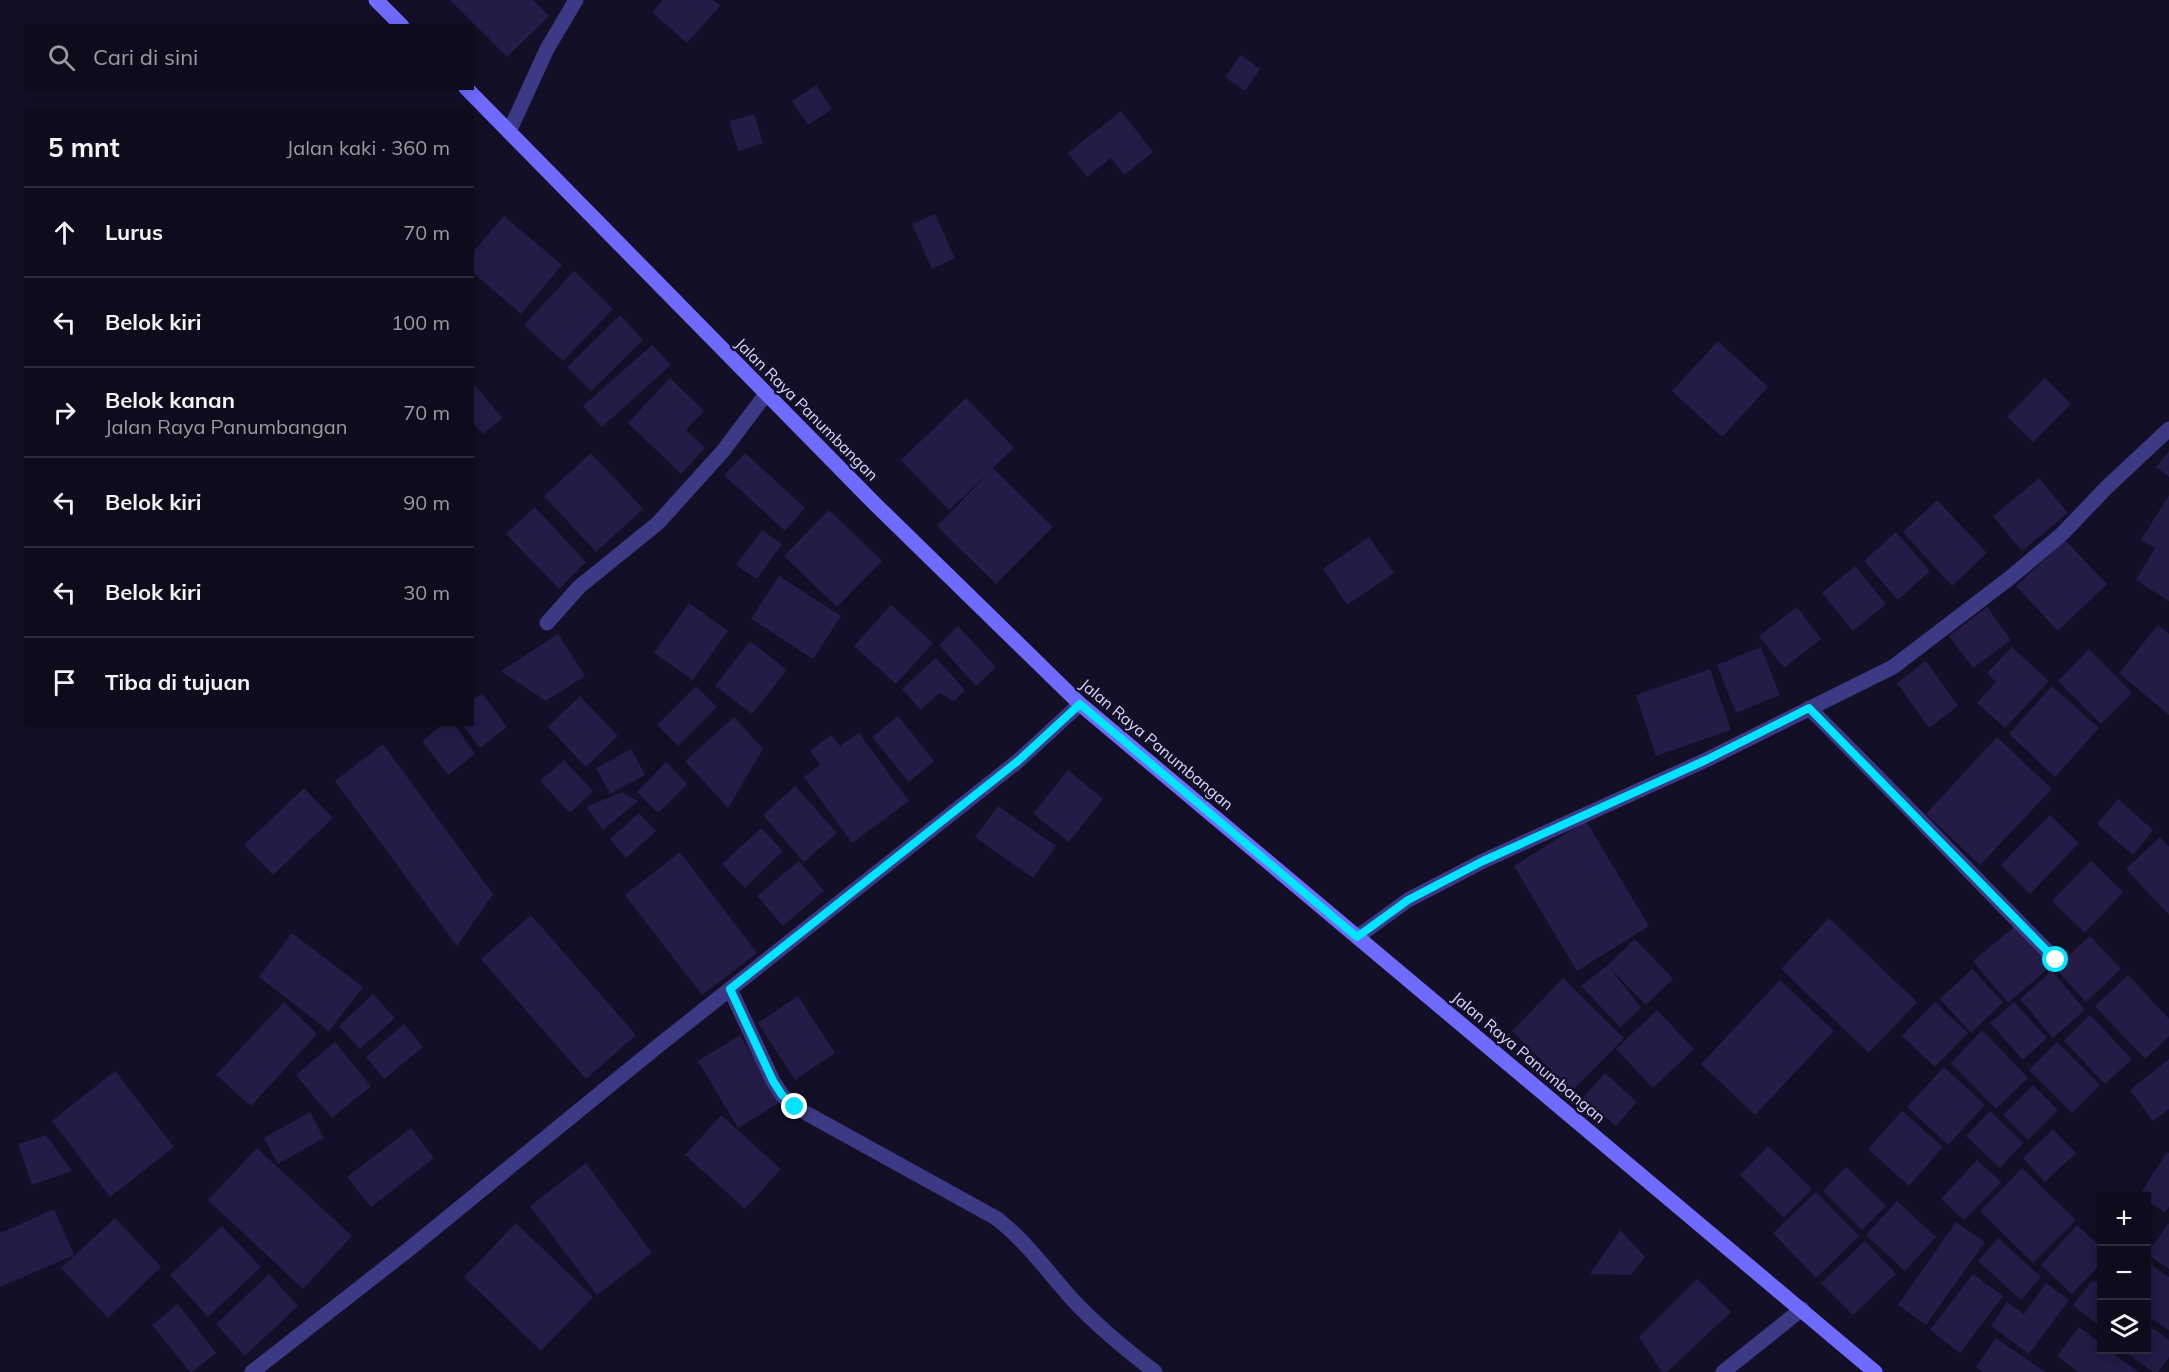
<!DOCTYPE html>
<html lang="id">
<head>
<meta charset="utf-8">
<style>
	:root { --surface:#0e0b1c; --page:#1c1929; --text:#f1f3f6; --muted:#9b9ba3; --line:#2e2b3b }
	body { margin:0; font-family:Mulish,sans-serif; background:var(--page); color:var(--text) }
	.controls { position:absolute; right:18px; bottom:18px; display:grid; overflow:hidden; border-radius:0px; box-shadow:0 3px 15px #0003 }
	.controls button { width:54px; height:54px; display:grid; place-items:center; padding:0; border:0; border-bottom:2px solid var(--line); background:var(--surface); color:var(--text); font:30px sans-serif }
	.stop { position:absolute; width:18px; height:18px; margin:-14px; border:4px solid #00e5ff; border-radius:50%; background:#fff }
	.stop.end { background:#00e5ff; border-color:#fff; box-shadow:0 2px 6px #0008 }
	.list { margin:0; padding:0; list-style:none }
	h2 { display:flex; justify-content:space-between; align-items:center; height:78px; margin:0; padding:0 24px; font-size:26px }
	h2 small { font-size:20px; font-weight:400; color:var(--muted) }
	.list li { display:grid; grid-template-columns:39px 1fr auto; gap:18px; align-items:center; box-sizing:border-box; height:90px; padding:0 24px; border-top:2px solid var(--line) }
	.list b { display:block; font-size:22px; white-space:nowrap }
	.list p { margin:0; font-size:20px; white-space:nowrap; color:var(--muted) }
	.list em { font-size:20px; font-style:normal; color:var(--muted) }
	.icon { flex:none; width:33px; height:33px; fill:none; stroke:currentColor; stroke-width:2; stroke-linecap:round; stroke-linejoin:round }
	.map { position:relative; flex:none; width:2169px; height:1372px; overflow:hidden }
	.search { position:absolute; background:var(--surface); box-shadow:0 3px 15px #0003; left:24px; top:24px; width:450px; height:66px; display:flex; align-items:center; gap:15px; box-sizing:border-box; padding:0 21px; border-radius:0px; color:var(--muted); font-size:22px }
	.panel { position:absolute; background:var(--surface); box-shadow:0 3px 15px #0003; left:24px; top:108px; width:450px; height:618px; border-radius:0px }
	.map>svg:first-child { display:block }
	.building { fill:#241b47 }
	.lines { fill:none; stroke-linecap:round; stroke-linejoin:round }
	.street { stroke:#3d3a85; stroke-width:15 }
	.secondary { stroke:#6f6bff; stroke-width:15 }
	.route { stroke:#00e5ff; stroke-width:8 }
	.labels { text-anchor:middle; stroke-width:5; stroke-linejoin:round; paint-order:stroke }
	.street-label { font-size:16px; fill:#d9d4ff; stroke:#130f26 }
</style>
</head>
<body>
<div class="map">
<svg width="2169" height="1372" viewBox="0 0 2169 1372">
	<rect width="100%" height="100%" fill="#130f26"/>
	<!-- building -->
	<g class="building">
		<path d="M450,0H533L549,16L507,57Z"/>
		<path d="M663,0H713L720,6L687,43L652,12Z"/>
		<path d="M1241,55L1260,69L1245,91L1225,77Z"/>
		<path d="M816,85L832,109L808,125L792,101Z"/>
		<path d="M1121,111L1153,152L1124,175L1111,158L1087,177L1068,153Z"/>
		<path d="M754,114L763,143L738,151L729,121Z"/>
		<path d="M935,214L955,258L932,269L912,224Z"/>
		<path d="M504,216L562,265L521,314L472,272V253Z"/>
		<path d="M574,271L613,309L563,361L524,325Z"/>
		<path d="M620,315L643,340L591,391L567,367Z"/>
		<path d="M1718,341L1768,387L1722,437L1672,391Z"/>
		<path d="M652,345L671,365L602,427L583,406Z"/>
		<path d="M670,378L704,411L686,430L705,448L681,474L628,423Z"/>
		<path d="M2045,378L2071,404L2033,442L2007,417Z"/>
		<path d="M474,384L502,418L483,434L472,422Z"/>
		<path d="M966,398L1014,448L993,468L1053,527L996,584L937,526L991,471L949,510L901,460Z"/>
		<path d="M2169,451V477L2156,467Z"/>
		<path d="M591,453L643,509L596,552L544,496Z"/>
		<path d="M745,453L805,508L785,531L724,475Z"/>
		<path d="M2039,478L2068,513L2022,551L1993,516Z"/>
		<path d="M2169,495V601L2136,580L2155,548L2141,540Z"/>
		<path d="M1937,500L1987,553L1952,586L1903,532Z"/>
		<path d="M535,507L586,562L559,589L506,534Z"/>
		<path d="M829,510L882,561L837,607L784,556Z"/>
		<path d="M762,530L782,544L757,579L736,565Z"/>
		<path d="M1896,532L1930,571L1898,600L1864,561Z"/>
		<path d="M1369,537L1394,573L1347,605L1323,569Z"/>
		<path d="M2065,540L2107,584L2058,631L2016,586Z"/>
		<path d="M1855,566L1886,604L1853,631L1822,593Z"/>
		<path d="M779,576L841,616L813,659L751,619Z"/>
		<path d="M689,603L728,631L693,680L654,653Z"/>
		<path d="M891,605L933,643L896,684L854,646Z"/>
		<path d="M1797,607L1821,639L1784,668L1759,636Z"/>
		<path d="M1987,607L2011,640L1973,668L1949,636Z"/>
		<path d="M2158,625L2169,634V715L2119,673Z"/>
		<path d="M958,626L996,667L976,686L939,645Z"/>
		<path d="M558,634L585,676L546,701L501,671Z"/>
		<path d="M750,641L787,670L752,714L715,686Z"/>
		<path d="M1761,647L1780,695L1736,713L1717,665Z"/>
		<path d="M2012,647L2049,681L2005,728L1977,703L1996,682L1987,673Z"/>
		<path d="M2089,649L2132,693L2101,724L2058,681Z"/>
		<path d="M936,658L965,690L954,701L939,693L921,710L902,689Z"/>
		<path d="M1926,661L1958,706L1929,728L1897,683Z"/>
		<path d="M1710,669L1731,730L1656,756L1636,695Z"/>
		<path d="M696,686L717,707L678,746L657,725Z"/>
		<path d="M2052,686L2099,728L2055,777L2009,734Z"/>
		<path d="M482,693L507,727L480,748L462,724H472V700Z"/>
		<path d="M580,696L618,736L586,767L548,727Z"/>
		<path d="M898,716L934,761L909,782L872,737Z"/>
		<path d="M734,717L763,749L728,808L685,761Z"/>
		<path d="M443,724H454L475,754L448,775L422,741Z"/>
		<path d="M859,733L909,801L852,843L804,777L820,765L810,751L831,735L840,746Z"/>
		<path d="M1997,737L2052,789L1980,865L1926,814Z"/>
		<path d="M383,744L493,894L457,946L335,781Z"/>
		<path d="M631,749L645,775L610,794L596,768Z"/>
		<path d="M564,760L593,791L570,813L540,781Z"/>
		<path d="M666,762L687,784L658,813L637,792Z"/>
		<path d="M1068,770L1103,799L1069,842L1033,814Z"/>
		<path d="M795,786L837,833L804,862L763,815Z"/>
		<path d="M304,788L333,818L273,875L244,845Z"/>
		<path d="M622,792L638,801L603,830L586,807Z"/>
		<path d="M2118,799L2153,830L2133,855L2097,824Z"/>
		<path d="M998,806L1056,846L1033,878L975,837Z"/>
		<path d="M639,813L656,831L626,858L610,839Z"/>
		<path d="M2050,815L2079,843L2030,894L2001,865Z"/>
		<path d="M1586,821L1649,926L1577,971L1514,866Z"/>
		<path d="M761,828L783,851L745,888L722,864Z"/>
		<path d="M2160,837L2169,847V915L2126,869Z"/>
		<path d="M680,852L757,953L702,995L625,895Z"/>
		<path d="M799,861L824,891L783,926L757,896Z"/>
		<path d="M2091,861L2123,892L2085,933L2052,901Z"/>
		<path d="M531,915L636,1035L586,1079L481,959Z"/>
		<path d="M1829,918L1917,1002L1869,1053L1781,969Z"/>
		<path d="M2018,924L2052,965L2008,1003L1973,961Z"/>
		<path d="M292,933L363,987L329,1031L259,977Z"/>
		<path d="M2090,936L2121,969L2086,1002L2055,968Z"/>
		<path d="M1635,939L1673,979L1646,1005L1610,968L1641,1008L1620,1027L1581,986L1608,965Z"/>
		<path d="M1972,969L2003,1002L1971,1033L1940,999Z"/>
		<path d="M2052,971L2085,1010L2053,1038L2020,999Z"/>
		<path d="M2128,975L2169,1019V1036L2145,1059L2095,1006Z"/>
		<path d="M1563,978L1624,1038L1572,1091L1512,1031Z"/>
		<path d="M1780,980L1834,1031L1755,1115L1701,1064Z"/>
		<path d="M373,994L395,1018L360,1049L339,1026Z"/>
		<path d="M798,996L835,1053L795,1080L758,1023Z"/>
		<path d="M284,1002L317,1034L251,1106L216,1075Z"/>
		<path d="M1935,1002L1968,1033L1935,1067L1902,1036Z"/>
		<path d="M2014,1002L2047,1038L2023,1060L1990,1023Z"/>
		<path d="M1657,1010L1694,1049L1653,1088L1616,1049Z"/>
		<path d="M2090,1015L2132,1059L2105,1084L2064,1041Z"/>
		<path d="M404,1024L423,1047L384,1079L366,1057Z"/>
		<path d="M1982,1030L2028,1078L1996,1109L1951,1063Z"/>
		<path d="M740,1035L780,1102L738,1128L698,1061Z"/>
		<path d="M335,1042L371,1086L332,1118L296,1075Z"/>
		<path d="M2057,1042L2100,1085L2072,1113L2029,1070Z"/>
		<path d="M2169,1059V1109L2153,1121L2130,1090Z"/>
		<path d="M1944,1067L1985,1105L1948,1145L1907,1107Z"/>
		<path d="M115,1071L174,1147L110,1197L52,1121Z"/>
		<path d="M1605,1073L1637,1102L1616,1126L1583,1098Z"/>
		<path d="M2033,1085L2058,1110L2028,1140L2003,1115Z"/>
		<path d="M1902,1111L1943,1147L1909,1186L1868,1149Z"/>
		<path d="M1990,1111L2023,1143L2000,1168L1966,1136Z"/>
		<path d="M310,1112L324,1138L278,1164L264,1138Z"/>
		<path d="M721,1115L781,1169L745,1209L685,1155Z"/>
		<path d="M411,1128L434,1158L371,1207L347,1177Z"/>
		<path d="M2053,1129L2076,1153L2045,1182L2023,1158Z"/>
		<path d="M46,1135L72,1171L32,1185L18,1144Z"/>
		<path d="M1768,1146L1812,1189L1784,1218L1740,1175Z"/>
		<path d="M257,1148L352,1236L303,1289L208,1200Z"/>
		<path d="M2167,1152L2169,1153V1207L2165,1213L2146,1200V1196H2139Z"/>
		<path d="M1977,1160L2001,1182L1964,1220L1941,1199Z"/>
		<path d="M586,1163L652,1253L597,1295L530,1206Z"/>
		<path d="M1846,1167L1886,1206L1862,1230L1823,1191Z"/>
		<path d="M2022,1168L2076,1220L2033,1263L1980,1211Z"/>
		<path d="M1816,1192L1859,1236L1816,1278L1773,1233Z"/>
		<path d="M1897,1201L1936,1237L1905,1271L1866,1235Z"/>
		<path d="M54,1209L74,1255L0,1287V1233Z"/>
		<path d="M115,1218L161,1267L108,1318L61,1268Z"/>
		<path d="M1956,1222L1985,1242L1926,1325L1898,1305Z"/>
		<path d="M516,1223L593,1297L541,1351L464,1277Z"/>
		<path d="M2169,1223V1269L2147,1254Z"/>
		<path d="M2077,1225L2102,1248V1263L2072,1294L2041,1265Z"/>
		<path d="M222,1226L261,1267L208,1317L170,1275Z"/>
		<path d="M1620,1230L1645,1257L1631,1275L1590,1274Z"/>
		<path d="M1998,1238L2041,1277L2021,1300L1978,1261Z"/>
		<path d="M1865,1241L1896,1274L1853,1315L1821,1283Z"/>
		<path d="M2146,1262L2169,1277V1330L2146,1315Z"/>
		<path d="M269,1274L298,1306L245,1356L216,1324Z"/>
		<path d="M1973,1274L2003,1296L1960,1353L1930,1330Z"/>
		<path d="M1697,1279L1731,1312L1667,1372H1662L1639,1337Z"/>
		<path d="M2093,1280L2102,1287V1328L2073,1305Z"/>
		<path d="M2046,1283L2069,1300L2029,1354L1991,1326L2007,1302L2024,1314Z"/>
		<path d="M178,1304L216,1353L192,1372H190L152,1325Z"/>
		<path d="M2146,1323L2169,1340V1357L2158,1372H2153L2123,1350H2146Z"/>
		<path d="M2079,1327L2102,1344V1350H2108L2139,1372H2078L2057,1356Z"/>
		<path d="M1996,1338L2045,1372H1982L1976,1367Z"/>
	</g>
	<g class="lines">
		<!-- street -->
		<g class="street">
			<path d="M509,132L547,49L576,0"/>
			<path d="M547,623L579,587L658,523L723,451L766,394"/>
			<path d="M1809,708C1893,791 1973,876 2056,960"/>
			<path d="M1357,937L1408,900L1483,861L1706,760L1893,667L2011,577L2062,534L2107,487L2169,429"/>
			<path d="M730,989L773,1081L782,1095L795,1107L996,1218C1025,1240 1047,1271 1072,1299C1097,1326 1125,1349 1155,1372"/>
			<path d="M252,1372L408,1250L658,1046L1018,761L1080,704"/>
			<path d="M1723,1372L1802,1309"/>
		</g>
		<!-- secondary -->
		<g class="secondary">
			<path d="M376,0L402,26"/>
			<path d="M466,88L874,503L1080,704L1875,1372"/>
		</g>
	</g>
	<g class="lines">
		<!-- route -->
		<path class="route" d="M795,1107L782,1095L773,1081L730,989L1018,761L1080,704L1357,937L1408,900L1483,861L1706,760L1809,708L2056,960"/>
	</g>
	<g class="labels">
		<!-- street labels -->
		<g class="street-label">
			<text transform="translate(807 409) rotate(45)" y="6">Jalan Raya Panumbangan</text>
			<text transform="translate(1157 744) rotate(40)" y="6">Jalan Raya Panumbangan</text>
			<text transform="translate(1529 1057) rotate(40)" y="6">Jalan Raya Panumbangan</text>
		</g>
	</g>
</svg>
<div class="controls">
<button>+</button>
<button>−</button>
<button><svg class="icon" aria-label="layers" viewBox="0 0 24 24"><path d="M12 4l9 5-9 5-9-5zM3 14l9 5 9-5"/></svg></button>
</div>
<div class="stop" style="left:2056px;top:960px"></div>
<div class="stop end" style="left:795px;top:1107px"></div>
<div class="search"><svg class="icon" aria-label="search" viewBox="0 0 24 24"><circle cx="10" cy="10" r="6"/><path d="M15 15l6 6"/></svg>Cari di sini</div>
<section class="panel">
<h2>5 mnt<small>Jalan kaki · 360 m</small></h2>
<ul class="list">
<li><svg class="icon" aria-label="ahead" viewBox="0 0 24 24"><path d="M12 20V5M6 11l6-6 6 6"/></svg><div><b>Lurus</b></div><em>70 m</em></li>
<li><svg class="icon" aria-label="left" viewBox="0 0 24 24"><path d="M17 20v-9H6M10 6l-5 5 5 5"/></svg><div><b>Belok kiri</b></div><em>100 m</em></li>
<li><svg class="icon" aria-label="right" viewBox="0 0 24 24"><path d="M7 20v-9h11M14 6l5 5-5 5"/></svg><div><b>Belok kanan</b><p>Jalan Raya Panumbangan</p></div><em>70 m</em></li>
<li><svg class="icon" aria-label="left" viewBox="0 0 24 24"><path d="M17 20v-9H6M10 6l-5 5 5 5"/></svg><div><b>Belok kiri</b></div><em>90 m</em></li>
<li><svg class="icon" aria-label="left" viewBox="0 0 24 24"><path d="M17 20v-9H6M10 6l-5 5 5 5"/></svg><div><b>Belok kiri</b></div><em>30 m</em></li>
<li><svg class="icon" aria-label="arrive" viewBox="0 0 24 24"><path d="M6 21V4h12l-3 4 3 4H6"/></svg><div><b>Tiba di tujuan</b></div></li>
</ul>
</section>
</div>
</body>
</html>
